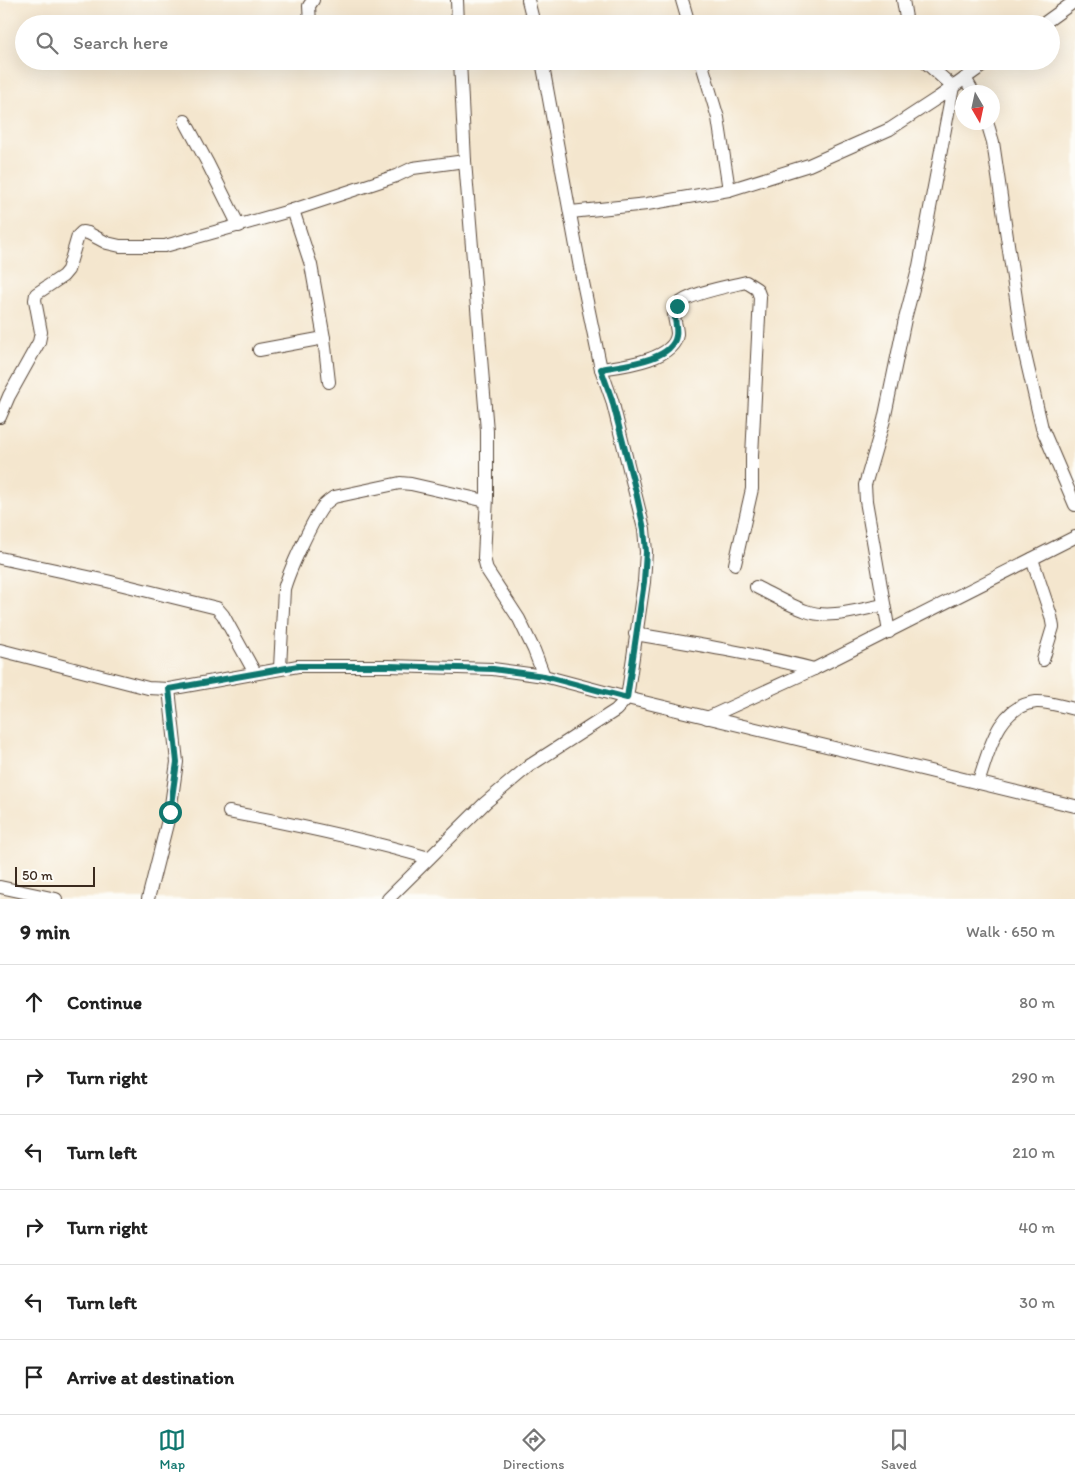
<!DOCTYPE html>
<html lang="en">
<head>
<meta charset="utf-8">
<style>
	:root { --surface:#fff; --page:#f2f2f2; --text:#222; --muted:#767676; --line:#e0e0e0; --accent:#0f766e }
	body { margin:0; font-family:Itim,sans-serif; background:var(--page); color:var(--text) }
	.compass { position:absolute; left:955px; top:85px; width:45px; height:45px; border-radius:50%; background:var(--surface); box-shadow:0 5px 20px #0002; rotate:171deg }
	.scale { position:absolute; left:15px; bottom:12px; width:80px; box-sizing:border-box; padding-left:5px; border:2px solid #3b2a1e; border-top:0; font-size:14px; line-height:18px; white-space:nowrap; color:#3b2a1e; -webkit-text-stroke:4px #fdfcf7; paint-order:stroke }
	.stop { position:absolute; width:15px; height:15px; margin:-11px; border:4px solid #0f766e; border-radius:50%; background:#fff }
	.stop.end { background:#0f766e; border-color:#fff; box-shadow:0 1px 5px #0008 }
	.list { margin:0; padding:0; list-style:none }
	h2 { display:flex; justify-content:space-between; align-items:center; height:65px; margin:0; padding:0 20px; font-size:21px }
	h2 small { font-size:16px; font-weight:400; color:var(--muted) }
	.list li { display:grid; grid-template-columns:32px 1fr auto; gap:15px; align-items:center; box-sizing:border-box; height:75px; padding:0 20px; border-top:1px solid var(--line) }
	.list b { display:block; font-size:19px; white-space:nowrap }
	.list em { font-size:16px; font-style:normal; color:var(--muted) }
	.icon { flex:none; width:28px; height:28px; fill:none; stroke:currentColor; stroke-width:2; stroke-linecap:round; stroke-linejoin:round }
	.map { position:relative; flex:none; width:1075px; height:899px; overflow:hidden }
	.search { position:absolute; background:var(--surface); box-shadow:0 5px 20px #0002; left:15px; right:15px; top:15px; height:55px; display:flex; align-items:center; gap:12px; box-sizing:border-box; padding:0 18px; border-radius:28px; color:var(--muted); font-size:19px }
	.sheet { height:515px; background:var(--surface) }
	nav { display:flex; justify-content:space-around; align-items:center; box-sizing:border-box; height:70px; border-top:1px solid var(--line); background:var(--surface); font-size:14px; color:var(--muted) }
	nav a { display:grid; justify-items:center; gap:2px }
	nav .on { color:var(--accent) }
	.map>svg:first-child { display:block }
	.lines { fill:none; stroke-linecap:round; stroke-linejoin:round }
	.street-casing { stroke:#574638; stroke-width:14 }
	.street { stroke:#fff; stroke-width:12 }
	.route { stroke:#0f766e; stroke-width:6 }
</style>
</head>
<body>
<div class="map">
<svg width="1075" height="899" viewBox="0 0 1075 899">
	<rect width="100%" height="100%" fill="#fdfcf7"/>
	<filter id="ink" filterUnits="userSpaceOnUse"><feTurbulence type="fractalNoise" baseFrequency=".02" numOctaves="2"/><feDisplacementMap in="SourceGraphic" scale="10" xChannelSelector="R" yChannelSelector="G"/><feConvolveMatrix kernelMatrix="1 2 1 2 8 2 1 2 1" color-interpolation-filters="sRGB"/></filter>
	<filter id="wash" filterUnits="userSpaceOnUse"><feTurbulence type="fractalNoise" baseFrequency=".0096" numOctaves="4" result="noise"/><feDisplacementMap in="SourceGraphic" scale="20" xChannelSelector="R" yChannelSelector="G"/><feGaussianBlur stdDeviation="1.12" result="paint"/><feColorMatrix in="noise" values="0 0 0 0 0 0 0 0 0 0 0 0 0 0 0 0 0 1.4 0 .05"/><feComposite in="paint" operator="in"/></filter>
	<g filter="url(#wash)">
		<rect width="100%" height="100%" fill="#f4e6ce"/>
	</g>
	<g filter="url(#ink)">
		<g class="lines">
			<!-- street casing -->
			<g class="street-casing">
				<g id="street">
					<path d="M457,0L458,24"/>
					<path d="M528,0L534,24"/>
					<path d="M682,0L689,24"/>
					<path d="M903,0L907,24"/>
					<path d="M310,24L309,6L313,0"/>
					<path d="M1043,24L1075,1"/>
					<path d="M460,61L465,161L487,431V497L484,558L487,570L519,619L534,650L544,676"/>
					<path d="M701,61L718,118L729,190"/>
					<path d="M965,78L973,92"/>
					<path d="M185,121L207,162L239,226"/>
					<path d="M987,122L993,142L1023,346L1042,428L1075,505"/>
					<path d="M293,210L311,265L324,338L329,382"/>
					<path d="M571,212L647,204L729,190L809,165L890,129L939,97L989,61"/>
					<path d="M259,350L324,338"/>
					<path d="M601,369C621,366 675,360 677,334C677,324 670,314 678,305C688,293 730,286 746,282L757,289L760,297L752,456V489L735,564"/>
					<path d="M0,417L9,396L39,342L41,332L35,300L36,294L63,276L68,270L78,236L82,232L88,233L107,243L120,246H165L293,210L396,176L413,168L465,161"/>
					<path d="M0,558L107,581L217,608L223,615L255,673"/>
					<path d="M1032,559L1051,616L1053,627L1043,660"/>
					<path d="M756,587C772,595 789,605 806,611C830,620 860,609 884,605"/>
					<path d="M889,632L866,501L865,485L884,420L905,319L919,266L953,87L924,61"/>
					<path d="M635,634C695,644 755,654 814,669"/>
					<path d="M0,650L148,688L169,689L298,666H389L493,669L544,676L627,698L1075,806"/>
					<path d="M280,668L284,589C289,571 313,518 325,504C328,501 331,499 334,497L400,483L411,484L486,501"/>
					<path d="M707,718L814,669L1075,537"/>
					<path d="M978,783C989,752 997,706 1036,702C1048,701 1063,707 1075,709"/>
					<path d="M229,812C297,825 363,839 429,858"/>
					<path d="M0,887L56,899"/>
					<path d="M148,899L170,812L177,762L169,689"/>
					<path d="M388,899L485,803L529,766L616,710L627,698L644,582L646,552L644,529L612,400L601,369L580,268L542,61"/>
				</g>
			</g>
			<!-- street -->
			<use href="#street" class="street"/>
		</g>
	</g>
	<g class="lines" filter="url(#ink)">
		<!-- route -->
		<path class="route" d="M170,812L177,762L169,689L298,666H389L493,669L544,676L627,698L644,582L646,552L644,529L636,492L612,400L601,369C622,365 672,361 676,336C678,325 672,319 677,306"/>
	</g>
</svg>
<svg class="compass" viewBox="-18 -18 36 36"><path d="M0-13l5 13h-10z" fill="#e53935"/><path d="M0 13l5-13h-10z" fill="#767676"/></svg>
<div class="scale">50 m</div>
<div class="stop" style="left:170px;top:812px"></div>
<div class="stop end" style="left:677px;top:306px"></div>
<div class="search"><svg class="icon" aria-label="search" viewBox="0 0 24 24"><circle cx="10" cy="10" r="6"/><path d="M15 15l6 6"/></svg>Search here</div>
</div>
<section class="sheet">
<h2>9 min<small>Walk · 650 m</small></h2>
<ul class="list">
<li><svg class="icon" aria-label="ahead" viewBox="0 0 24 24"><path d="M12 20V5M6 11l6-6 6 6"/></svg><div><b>Continue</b></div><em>80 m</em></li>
<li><svg class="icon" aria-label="right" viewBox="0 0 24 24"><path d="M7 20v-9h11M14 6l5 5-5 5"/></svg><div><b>Turn right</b></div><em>290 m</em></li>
<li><svg class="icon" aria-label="left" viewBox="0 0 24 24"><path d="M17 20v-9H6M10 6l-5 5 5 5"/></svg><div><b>Turn left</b></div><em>210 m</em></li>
<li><svg class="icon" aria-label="right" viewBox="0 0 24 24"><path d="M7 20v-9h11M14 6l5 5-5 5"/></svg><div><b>Turn right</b></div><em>40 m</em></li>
<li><svg class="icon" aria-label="left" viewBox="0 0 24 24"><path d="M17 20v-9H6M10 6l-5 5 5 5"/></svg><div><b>Turn left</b></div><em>30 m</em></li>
<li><svg class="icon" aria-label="arrive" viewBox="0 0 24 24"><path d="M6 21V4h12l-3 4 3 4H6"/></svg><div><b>Arrive at destination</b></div></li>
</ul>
</section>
<nav>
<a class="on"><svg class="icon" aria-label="map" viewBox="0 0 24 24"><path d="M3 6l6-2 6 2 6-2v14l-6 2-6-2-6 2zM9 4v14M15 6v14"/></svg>Map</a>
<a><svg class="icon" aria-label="directions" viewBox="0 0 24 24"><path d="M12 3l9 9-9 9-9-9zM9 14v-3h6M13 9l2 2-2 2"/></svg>Directions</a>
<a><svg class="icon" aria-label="saved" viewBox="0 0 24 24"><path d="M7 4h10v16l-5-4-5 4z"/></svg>Saved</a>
</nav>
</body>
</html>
